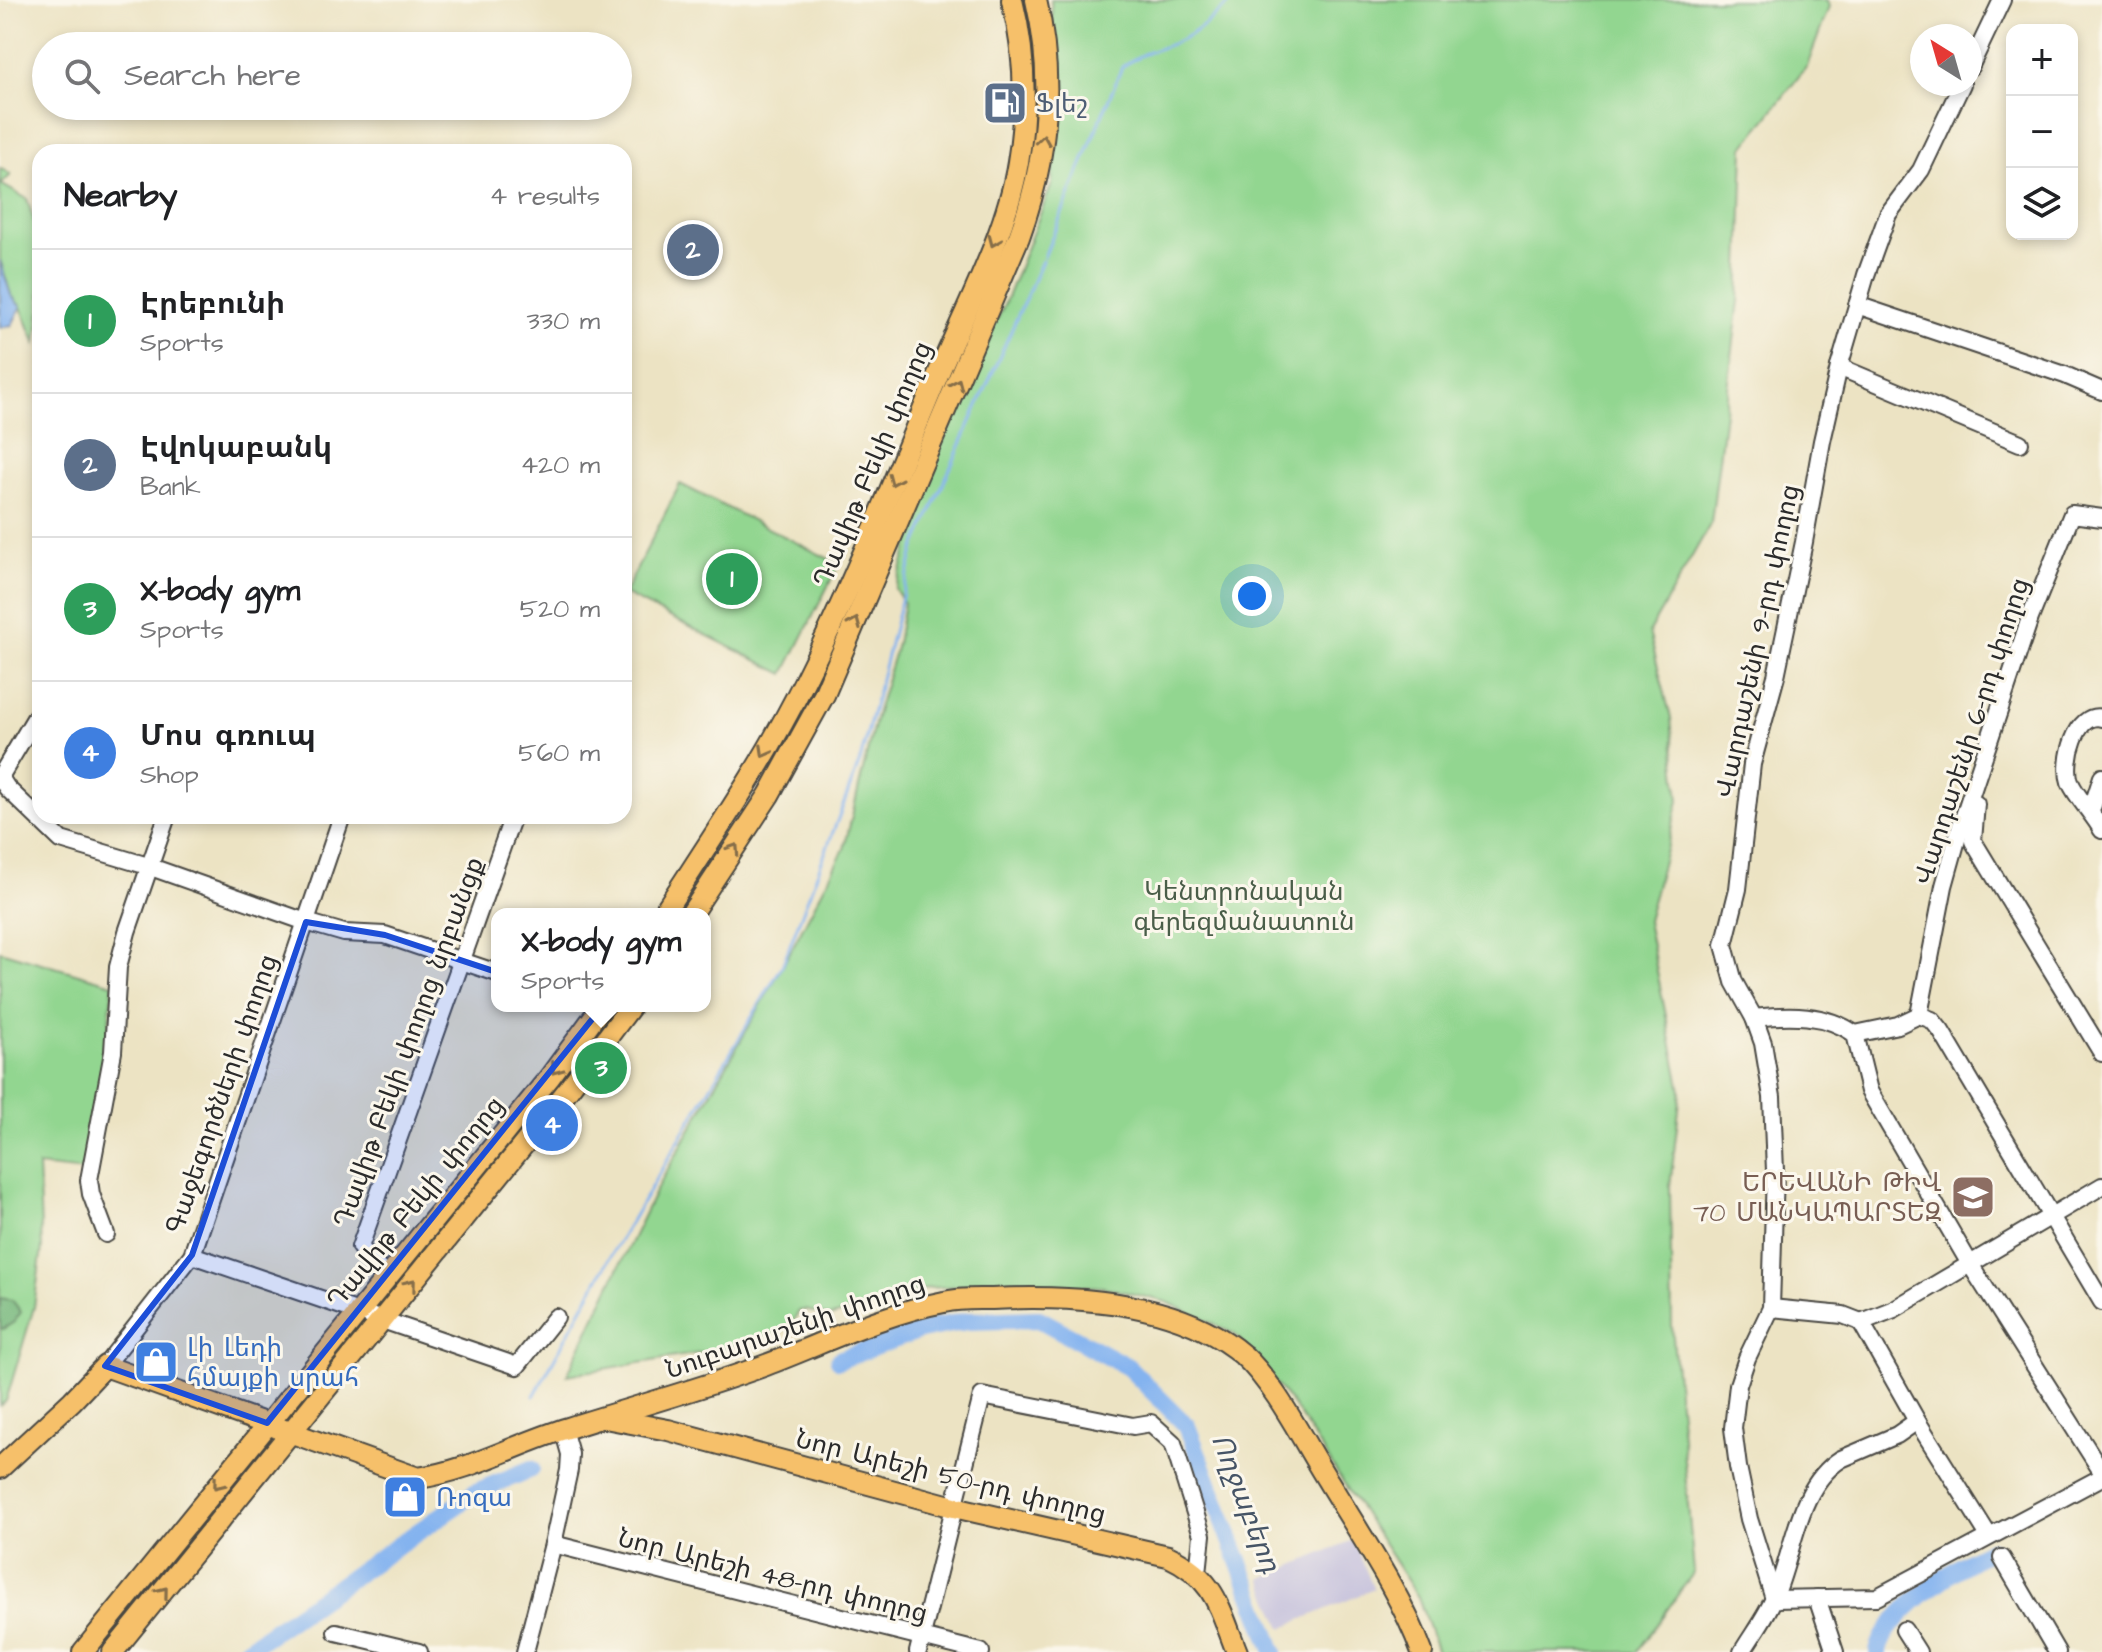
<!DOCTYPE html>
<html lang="en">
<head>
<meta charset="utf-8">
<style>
	:root { --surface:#fff; --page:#f2f2f2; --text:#202124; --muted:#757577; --line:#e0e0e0; --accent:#7c3aed }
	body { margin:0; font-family:"Architects Daughter","Noto Sans Armenian",sans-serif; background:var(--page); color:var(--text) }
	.controls { position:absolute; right:24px; top:24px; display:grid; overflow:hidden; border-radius:16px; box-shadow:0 4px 12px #0003 }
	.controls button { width:72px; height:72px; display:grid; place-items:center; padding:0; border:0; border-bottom:2px solid var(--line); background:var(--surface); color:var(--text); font:40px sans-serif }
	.compass { position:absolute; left:1910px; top:24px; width:72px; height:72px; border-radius:50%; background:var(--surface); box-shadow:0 4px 12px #0003; rotate:323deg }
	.you { position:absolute; left:1252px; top:596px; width:28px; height:28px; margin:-20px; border:6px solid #fff; border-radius:50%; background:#1a73e8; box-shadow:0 0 0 12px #1a73e833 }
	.badge { display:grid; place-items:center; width:52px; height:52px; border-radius:50%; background:var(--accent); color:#fff; font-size:26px; font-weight:700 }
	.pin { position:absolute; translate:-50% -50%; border:4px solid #fff; box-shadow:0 2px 8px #0006 }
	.popup { position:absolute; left:491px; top:908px; width:220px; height:104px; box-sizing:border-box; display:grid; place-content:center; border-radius:16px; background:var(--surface); filter:drop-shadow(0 2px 6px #0005); font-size:26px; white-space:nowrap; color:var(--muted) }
	.popup b { font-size:30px; color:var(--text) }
	.popup::after { content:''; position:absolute; left:50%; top:100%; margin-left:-16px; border:16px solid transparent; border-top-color:var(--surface) }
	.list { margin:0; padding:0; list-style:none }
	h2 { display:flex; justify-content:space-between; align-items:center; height:104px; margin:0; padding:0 32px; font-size:34px }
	h2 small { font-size:26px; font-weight:400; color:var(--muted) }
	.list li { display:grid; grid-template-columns:52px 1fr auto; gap:24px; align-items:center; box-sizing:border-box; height:144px; padding:0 32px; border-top:2px solid var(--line) }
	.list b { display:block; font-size:30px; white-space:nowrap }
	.list p { margin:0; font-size:26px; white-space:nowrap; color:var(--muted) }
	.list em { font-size:26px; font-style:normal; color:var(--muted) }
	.icon { flex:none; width:44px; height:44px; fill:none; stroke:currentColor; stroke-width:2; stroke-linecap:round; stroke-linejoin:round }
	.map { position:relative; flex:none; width:2102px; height:1652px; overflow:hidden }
	.search { position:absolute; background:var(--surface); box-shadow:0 4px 12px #0003; left:32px; top:32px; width:600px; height:88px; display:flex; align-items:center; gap:20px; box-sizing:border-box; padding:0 28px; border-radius:44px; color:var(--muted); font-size:30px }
	.panel { position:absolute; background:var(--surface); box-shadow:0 4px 12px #0003; left:32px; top:144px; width:600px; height:680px; border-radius:24px }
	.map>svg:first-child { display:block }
	.industrial { fill:#c4c0db }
	.green { fill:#92d690; stroke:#5e805e; stroke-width:2 }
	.forest { fill:#75b77a; stroke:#507152; stroke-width:2 }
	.water { fill:#84b3ef; stroke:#586f8d; stroke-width:2 }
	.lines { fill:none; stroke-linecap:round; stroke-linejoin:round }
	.stream { stroke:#84b3ef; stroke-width:3 }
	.river { stroke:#84b3ef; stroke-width:18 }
	.minor-casing { stroke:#484742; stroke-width:20 }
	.major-casing { stroke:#484742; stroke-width:24 }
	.minor { stroke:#fff; stroke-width:16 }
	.major { stroke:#f6c06b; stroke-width:20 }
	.oneway { stroke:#866e48 }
	.marked { fill:#1d4ed8; fill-opacity:0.2; stroke:#1d4ed8; stroke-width:6; stroke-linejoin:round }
	.labels { text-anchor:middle; stroke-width:6; stroke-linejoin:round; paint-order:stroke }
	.service-label { font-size:26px; fill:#4e5e75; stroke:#fbf7ec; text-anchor:start }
	.street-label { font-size:26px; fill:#2b2b2b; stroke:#fbf7ec }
	.park-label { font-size:26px; fill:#4a5e49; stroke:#fbf7ec }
	.education-label { font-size:26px; fill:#785e54; stroke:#fbf7ec; text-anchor:end }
	.shop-label { font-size:26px; fill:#366cbe; stroke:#fbf7ec; text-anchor:start }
	.water-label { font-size:28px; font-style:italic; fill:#465466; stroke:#fbf7ec }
</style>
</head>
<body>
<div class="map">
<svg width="2102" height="1652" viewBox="0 0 2102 1652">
	<rect width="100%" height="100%" fill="#fbf7ec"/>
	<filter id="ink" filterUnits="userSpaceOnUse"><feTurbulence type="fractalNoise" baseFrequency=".0125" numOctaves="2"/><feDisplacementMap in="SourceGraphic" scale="16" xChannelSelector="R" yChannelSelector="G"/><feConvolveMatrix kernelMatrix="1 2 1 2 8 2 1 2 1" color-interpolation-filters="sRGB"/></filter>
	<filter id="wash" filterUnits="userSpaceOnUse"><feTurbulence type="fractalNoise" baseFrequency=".006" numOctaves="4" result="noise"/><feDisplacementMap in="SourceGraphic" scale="32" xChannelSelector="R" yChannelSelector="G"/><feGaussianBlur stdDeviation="1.8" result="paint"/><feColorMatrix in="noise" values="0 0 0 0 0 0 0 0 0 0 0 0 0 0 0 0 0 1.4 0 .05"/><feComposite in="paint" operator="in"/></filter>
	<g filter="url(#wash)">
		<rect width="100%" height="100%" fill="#ece3c3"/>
		<!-- industrial -->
		<path class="industrial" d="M1353,1540L1374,1589L1282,1628L1261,1579Z"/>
		<!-- green -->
		<g class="green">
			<path d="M1051,0H1827L1829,7L1807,66L1744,147L1739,301L1711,523L1649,632L1671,718L1679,801L1647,921L1681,1091L1670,1187L1672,1326L1694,1572L1637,1652H1437L1418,1597L1293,1405L1235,1334L1167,1302L1104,1287L1011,1283L928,1288L829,1317L806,1310L799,1311L790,1328L724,1349L567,1375L654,1194L780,971L844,849L877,712L897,644L904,603L895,589L945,427L1004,305L1052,184L1056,80Z"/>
			<path d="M0,168L11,175L1,184L27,199L40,240V311L36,344L21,307L11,295L0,260Z"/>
			<path d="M680,484L839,564L784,674L624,594Z"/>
			<path d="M0,951L113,984L103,1078L85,1171L38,1166L42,1248L34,1307L6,1401L0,1406Z"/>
		</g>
		<!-- forest -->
		<path class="forest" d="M0,1298L12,1300L21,1312L14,1322L3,1329L0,1327Z"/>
		<!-- water -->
		<path class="water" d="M0,260L11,295L21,307L12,325L0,328Z"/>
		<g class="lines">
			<!-- stream -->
			<g class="stream">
				<path d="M1044,257L1122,67C1144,50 1155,52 1178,41C1200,31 1215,16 1233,0"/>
				<path d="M534,1396L614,1250L782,966L860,761L914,550L1042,261"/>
			</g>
			<!-- river -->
			<g class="river">
				<path d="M839,1360L920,1330L968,1321L1039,1319L1128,1367L1187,1426L1274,1652"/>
				<path d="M243,1652L476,1492L531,1469"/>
				<path d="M1878,1652C1885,1614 1957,1566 1991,1550"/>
			</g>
		</g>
	</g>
	<g filter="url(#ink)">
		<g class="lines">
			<!-- minor casing -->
			<g class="minor-casing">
				<g id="minor">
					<path d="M1970,67L2002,0"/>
					<path d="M1857,305L2065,375L2102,391"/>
					<path d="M1839,367L2020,443"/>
					<path d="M40,710L0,777L7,788L61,840L148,866L306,922L344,933L385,935L497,973"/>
					<path d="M2102,718C2076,711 2063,762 2070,782C2077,798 2093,814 2102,830"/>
					<path d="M1976,804L1973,841L2102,1053"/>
					<path d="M2091,811L2102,777"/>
					<path d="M1919,1015L1932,1020L1941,1031L2102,1302"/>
					<path d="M1754,1018C1790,1014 1825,1013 1855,1034L1898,1025L1919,1015L1944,886L1961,825L2030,618L2072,514L2102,518"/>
					<path d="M1855,1034L1869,1091L1970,1264L2102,1472"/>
					<path d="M106,1234L91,1194L89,1180L113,1052L118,967L127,932L167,816"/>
					<path d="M192,1255L517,1366L556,1317"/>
					<path d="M386,1277L360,1247L513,816"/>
					<path d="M1771,1308L1843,1315L1861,1322"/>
					<path d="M1861,1322L1894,1309L2102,1186"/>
					<path d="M1861,1322L1917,1421L1989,1536"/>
					<path d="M105,1366L192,1255L342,816"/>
					<path d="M553,1544L981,1652"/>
					<path d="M2002,1558L2057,1652"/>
					<path d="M1817,1598L1835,1652"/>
					<path d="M1774,1599L1749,1519L1738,1467L1733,1428L1738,1385L1747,1358L1771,1308L1775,1171L1772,1097L1763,1043L1754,1018L1734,982L1724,945L1738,889L1752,764L1776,676L1804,542L1822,441L1839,367L1866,275L1888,214L1921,170L1962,84"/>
					<path d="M1774,1599L1877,1597L2102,1477"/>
					<path d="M1904,1630L1918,1652"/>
					<path d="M336,1632L419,1652"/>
					<path d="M525,1652L553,1544L569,1470L570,1454L563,1429"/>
					<path d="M918,1652L982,1396L1133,1426L1151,1423L1173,1443L1202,1535L1198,1573"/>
					<path d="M1742,1652C1752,1635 1766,1617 1774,1598C1794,1554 1796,1488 1841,1459L1897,1435L1917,1421"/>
				</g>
			</g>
			<!-- major casing -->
			<g class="major-casing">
				<g id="major">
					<path d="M663,914C712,838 764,763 804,682C854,583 894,479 937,377C965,310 1007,233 1018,162C1027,109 1025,52 1012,0"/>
					<path d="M691,914L769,795L824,695L1019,237C1047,160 1055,80 1036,0"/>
					<path d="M605,1418L668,1430L954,1507L1168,1556C1215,1578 1219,1607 1237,1652"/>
					<path d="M0,1468L72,1401L105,1366L418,1478C470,1471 518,1443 568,1428C634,1407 701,1389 766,1365C824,1343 882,1314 944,1302C959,1298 976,1299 992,1299C1072,1295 1179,1300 1243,1355C1276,1385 1304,1443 1328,1481C1361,1536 1400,1592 1422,1652"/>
					<path d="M83,1652L549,1078L602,1006"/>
					<path d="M113,1652L567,1091L631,1006"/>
				</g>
			</g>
			<!-- minor -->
			<use href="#minor" class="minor"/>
			<!-- major -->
			<use href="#major" class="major"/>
		</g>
		<!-- one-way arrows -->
		<defs><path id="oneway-chevron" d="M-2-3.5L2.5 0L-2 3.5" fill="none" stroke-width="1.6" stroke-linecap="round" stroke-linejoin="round" transform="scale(2)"/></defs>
		<g class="oneway">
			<use href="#oneway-chevron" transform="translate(1043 140) rotate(-81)"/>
			<use href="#oneway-chevron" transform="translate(994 241) rotate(113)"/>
			<use href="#oneway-chevron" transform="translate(957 384) rotate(-67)"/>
			<use href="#oneway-chevron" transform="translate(894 480) rotate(113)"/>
			<use href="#oneway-chevron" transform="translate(855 623) rotate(-67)"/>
			<use href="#oneway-chevron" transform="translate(765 752) rotate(119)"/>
			<use href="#oneway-chevron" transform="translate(734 849) rotate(-57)"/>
			<use href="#oneway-chevron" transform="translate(556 1069) rotate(127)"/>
			<use href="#oneway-chevron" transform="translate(411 1284) rotate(-51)"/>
			<use href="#oneway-chevron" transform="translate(218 1484) rotate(129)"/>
			<use href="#oneway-chevron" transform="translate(163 1592) rotate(-51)"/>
		</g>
	</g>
	<!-- marked area -->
	<path class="marked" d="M306,922L385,935L602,1007L267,1423L105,1366L192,1255Z"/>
	<!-- icons -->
	<defs>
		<g id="fuel-square" transform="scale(2.3)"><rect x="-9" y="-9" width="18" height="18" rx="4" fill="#5c6f8a" stroke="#fbf7ec"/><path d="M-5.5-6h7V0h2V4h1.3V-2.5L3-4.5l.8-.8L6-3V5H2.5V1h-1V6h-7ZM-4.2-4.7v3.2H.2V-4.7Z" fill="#fff"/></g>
		<g id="school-square" transform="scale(2.3)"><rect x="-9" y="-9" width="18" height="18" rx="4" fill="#8d6e63" stroke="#fbf7ec"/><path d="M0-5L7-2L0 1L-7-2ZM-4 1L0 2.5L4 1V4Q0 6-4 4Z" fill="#fff"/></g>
		<g id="shop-square" transform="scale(2.3)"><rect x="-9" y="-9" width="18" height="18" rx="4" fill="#3f7fe0" stroke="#fbf7ec"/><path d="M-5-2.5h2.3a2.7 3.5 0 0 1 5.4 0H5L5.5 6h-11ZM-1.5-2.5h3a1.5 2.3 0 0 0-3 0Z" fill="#fff"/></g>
	</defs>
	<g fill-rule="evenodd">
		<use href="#fuel-square" x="1005" y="103"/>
		<use href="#school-square" x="1973" y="1197"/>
		<use href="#shop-square" x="156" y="1362"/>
		<use href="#shop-square" x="405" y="1497"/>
	</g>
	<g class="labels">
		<!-- service labels -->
		<g class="service-label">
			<text x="1036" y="112">Ֆլեշ</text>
		</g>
		<!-- street labels -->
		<g class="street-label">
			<text transform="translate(872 464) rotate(-67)" y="9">Դավիթ Բեկի փողոց</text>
			<text transform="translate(1757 641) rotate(-78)" y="9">Վարդաշենի 9-րդ փողոց</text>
			<text transform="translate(1971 731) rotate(-72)" y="9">Վարդաշենի 6-րդ փողոց</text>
			<text transform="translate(408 1042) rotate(-70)" y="9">Դավիթ Բեկի փողոց նրբանցք</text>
			<text transform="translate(221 1094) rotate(-71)" y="9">Գաջեգործների փողոց</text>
			<text transform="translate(415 1202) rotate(-51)" y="9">Դավիթ Բեկի փողոց</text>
			<text transform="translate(795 1326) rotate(-19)" y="9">Նուբարաշենի փողոց</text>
			<text transform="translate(951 1476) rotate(14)" y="9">Նոր Արեշի 50-րդ փողոց</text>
			<text transform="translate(773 1575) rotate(14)" y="9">Նոր Արեշի 48-րդ փողոց</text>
		</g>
		<!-- park labels -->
		<g class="park-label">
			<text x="1244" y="900">Կենտրոնական<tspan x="1244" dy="30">գերեզմանատուն</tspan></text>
		</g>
		<!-- education labels -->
		<g class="education-label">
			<text x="1942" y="1191">ԵՐԵՎԱՆԻ ԹԻՎ<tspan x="1942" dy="30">70 ՄԱՆԿԱՊԱՐՏԵԶ</tspan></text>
		</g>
		<!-- shop labels -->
		<g class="shop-label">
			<text x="187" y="1356">Լի Լեդի<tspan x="187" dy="30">հմայքի սրահ</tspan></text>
			<text x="436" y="1506">Ռոզա</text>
		</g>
		<!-- water labels -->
		<g class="water-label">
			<text transform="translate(1247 1503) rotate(69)" y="10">Ողջաբերդ</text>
		</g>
	</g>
</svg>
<div class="controls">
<button>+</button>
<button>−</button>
<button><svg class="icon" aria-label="layers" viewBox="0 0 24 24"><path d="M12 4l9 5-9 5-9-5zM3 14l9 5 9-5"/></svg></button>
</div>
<svg class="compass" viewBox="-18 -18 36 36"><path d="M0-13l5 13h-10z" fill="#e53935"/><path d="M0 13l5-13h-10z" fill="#757577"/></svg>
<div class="you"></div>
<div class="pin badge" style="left:732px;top:579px;background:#2e9e5b">1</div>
<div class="pin badge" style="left:693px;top:250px;background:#5c6f8a">2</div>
<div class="pin badge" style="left:601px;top:1068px;background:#2e9e5b">3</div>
<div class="popup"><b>X-body gym</b>Sports</div>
<div class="pin badge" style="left:552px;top:1125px;background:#3f7fe0">4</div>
<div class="search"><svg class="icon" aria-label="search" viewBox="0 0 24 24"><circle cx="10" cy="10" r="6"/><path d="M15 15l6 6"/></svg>Search here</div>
<section class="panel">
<h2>Nearby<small>4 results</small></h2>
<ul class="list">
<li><span class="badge" style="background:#2e9e5b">1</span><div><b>Էրեբունի</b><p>Sports</p></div><em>330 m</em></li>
<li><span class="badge" style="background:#5c6f8a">2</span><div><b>Էվոկաբանկ</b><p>Bank</p></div><em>420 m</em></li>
<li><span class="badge" style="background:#2e9e5b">3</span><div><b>X-body gym</b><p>Sports</p></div><em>520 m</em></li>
<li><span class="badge" style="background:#3f7fe0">4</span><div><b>Մոս գռուպ</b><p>Shop</p></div><em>560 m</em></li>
</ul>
</section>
</div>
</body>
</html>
